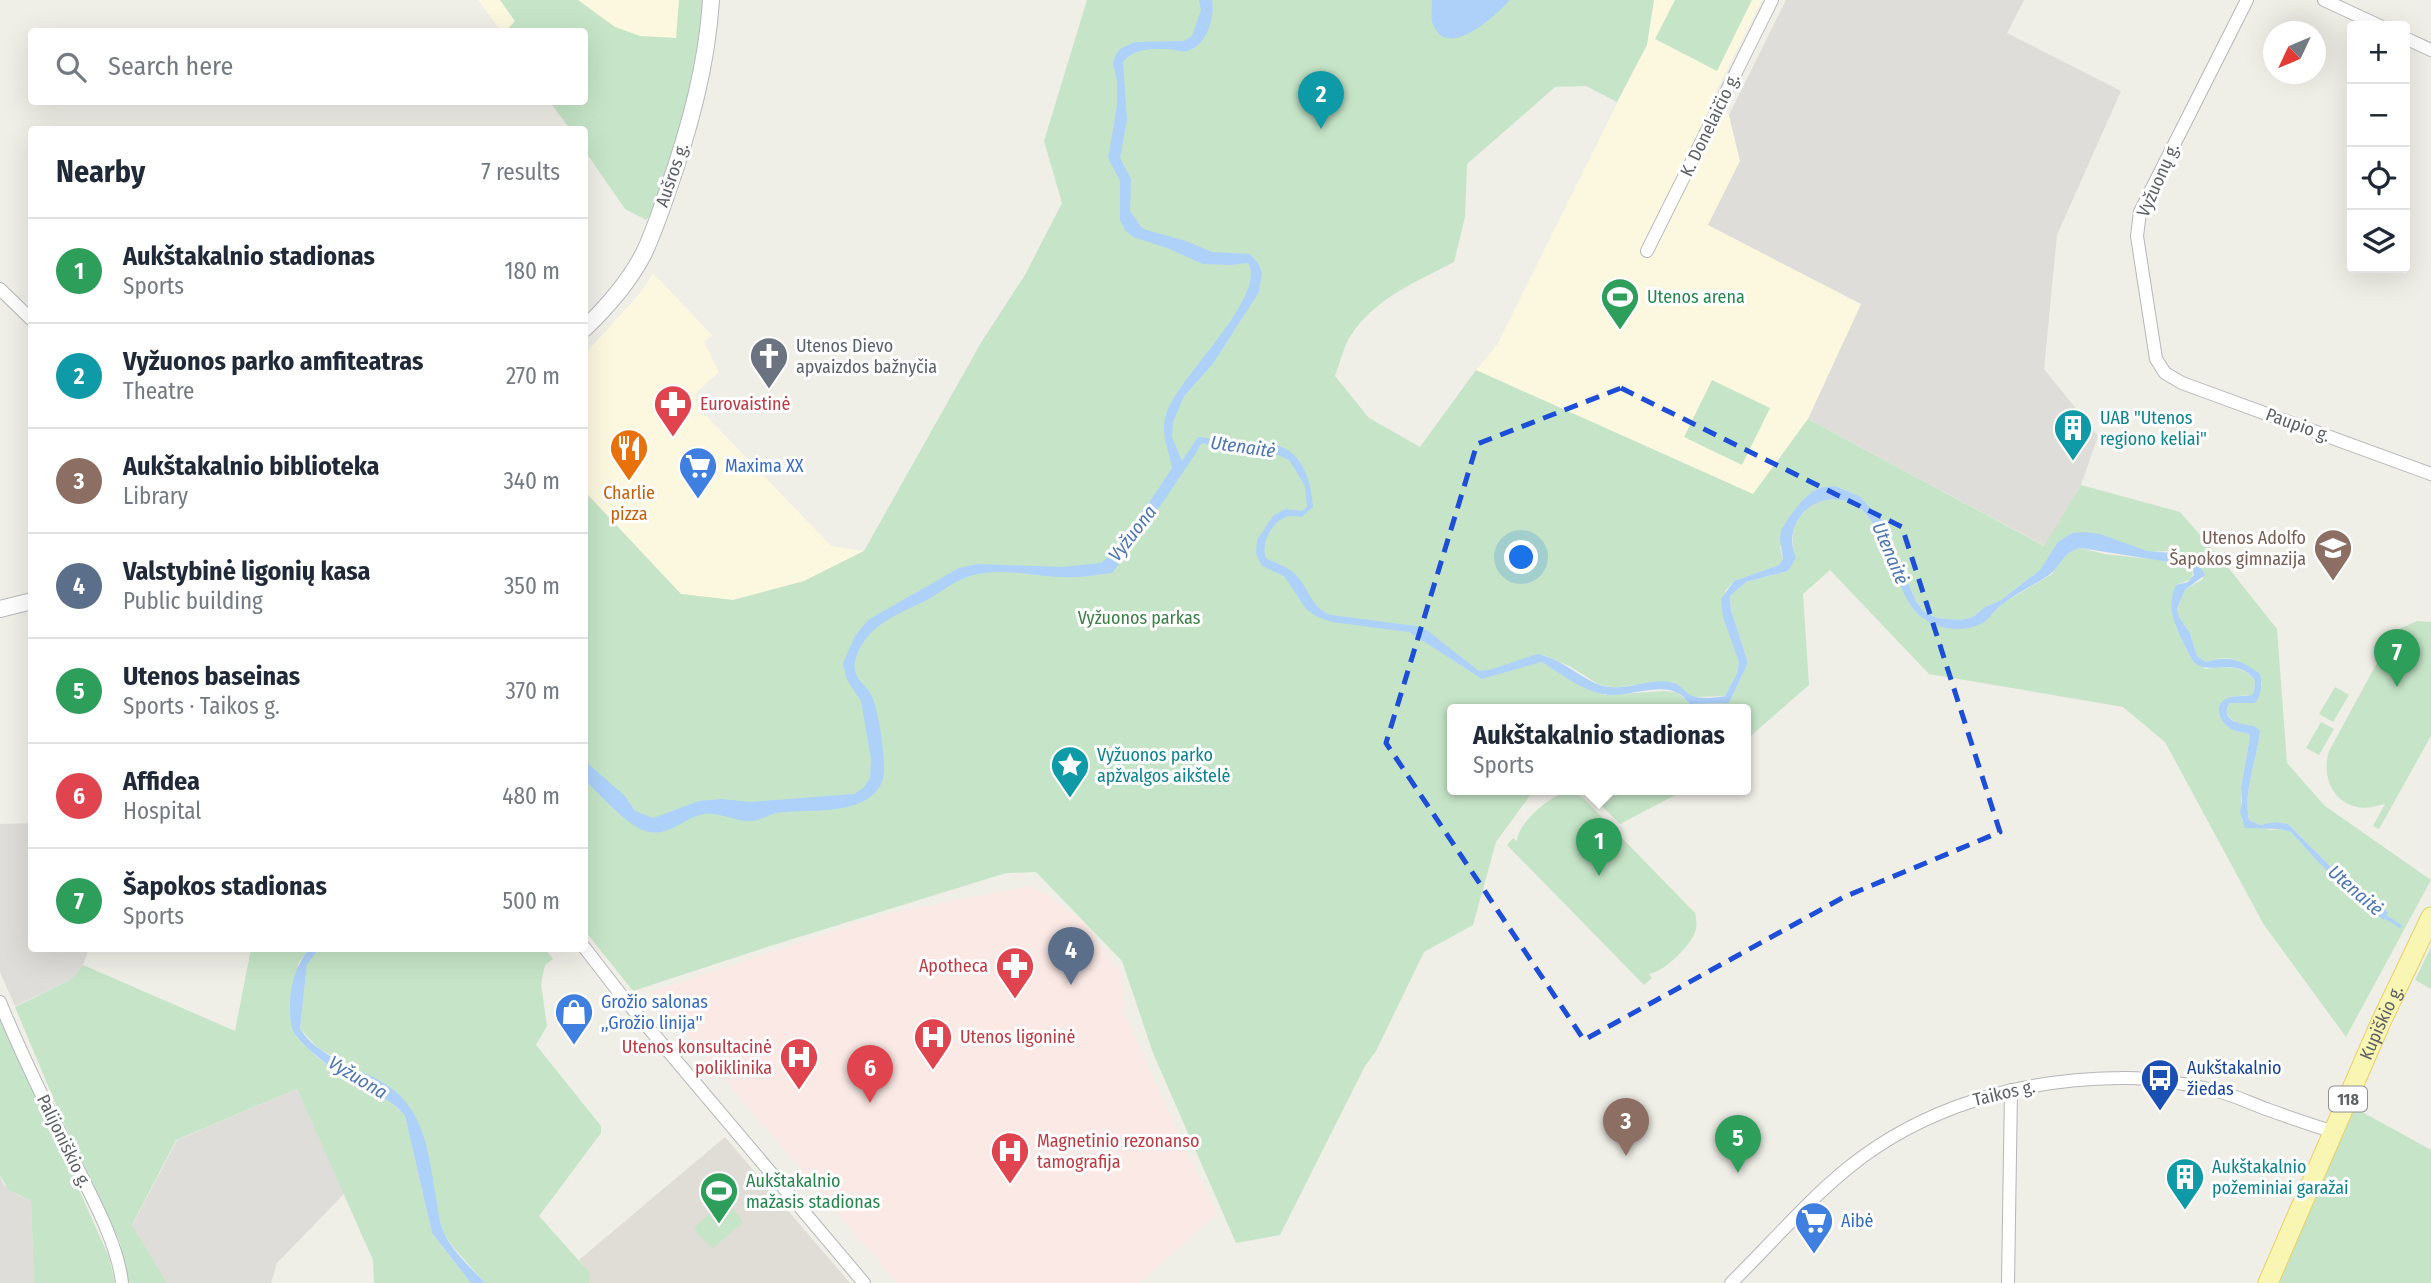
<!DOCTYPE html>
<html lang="en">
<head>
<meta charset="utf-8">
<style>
	:root { --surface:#fff; --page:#f2f2f3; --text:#1f2937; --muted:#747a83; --line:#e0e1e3; --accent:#dd5a3f }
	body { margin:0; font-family:"Fira Sans Condensed",sans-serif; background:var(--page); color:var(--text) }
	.controls { position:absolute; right:21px; top:21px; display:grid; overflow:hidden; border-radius:7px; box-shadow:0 7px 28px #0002 }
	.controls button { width:63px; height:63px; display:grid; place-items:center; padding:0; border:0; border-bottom:2px solid var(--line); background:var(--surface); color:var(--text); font:35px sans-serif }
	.compass { position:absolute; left:2263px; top:21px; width:63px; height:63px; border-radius:50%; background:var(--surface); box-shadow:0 7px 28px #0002; rotate:226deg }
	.you { position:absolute; left:1522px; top:558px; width:24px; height:24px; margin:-18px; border:5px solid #fff; border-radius:50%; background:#1a73e8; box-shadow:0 0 0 10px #1a73e833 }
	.badge { display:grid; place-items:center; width:46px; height:46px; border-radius:50%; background:var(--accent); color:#fff; font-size:23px; font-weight:700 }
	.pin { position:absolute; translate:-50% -58px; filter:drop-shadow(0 2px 4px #0008) }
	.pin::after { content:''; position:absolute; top:37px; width:24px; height:21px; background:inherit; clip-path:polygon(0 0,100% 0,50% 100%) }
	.popup { position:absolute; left:1447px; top:704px; width:304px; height:91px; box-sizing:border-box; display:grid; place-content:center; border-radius:7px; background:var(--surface); filter:drop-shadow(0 2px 5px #0005); font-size:23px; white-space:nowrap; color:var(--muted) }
	.popup b { font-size:26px; color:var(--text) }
	.popup::after { content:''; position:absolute; left:50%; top:100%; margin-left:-14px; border:14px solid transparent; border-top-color:var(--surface) }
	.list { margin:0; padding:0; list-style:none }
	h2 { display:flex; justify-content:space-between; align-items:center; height:91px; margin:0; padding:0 28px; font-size:30px }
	h2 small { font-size:23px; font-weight:400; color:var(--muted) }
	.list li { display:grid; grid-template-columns:46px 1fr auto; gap:21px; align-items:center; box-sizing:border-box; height:105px; padding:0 28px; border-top:2px solid var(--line) }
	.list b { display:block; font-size:26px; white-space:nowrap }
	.list p { margin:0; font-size:23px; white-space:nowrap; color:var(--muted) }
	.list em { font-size:23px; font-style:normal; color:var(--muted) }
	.icon { flex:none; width:38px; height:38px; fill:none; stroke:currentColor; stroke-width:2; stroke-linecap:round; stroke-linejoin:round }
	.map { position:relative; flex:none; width:2431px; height:1283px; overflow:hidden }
	.search { position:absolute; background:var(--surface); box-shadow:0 7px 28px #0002; left:28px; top:28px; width:560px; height:77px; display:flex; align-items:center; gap:18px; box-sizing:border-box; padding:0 24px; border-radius:7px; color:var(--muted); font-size:26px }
	.panel { position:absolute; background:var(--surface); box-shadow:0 7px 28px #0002; left:28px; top:126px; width:560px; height:826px; border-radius:7px }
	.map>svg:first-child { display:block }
	.commercial { fill:#fcf8e0 }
	.industrial { fill:#deddd9 }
	.education { fill:#dfddd5 }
	.medical { fill:#fae9e5 }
	.green { fill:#c6e5c8; fill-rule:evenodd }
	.water { fill:#add1f9 }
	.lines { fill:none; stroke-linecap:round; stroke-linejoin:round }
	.stream { stroke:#add1f9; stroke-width:3.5 }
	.street-casing { stroke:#b4b6ba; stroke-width:14 }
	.secondary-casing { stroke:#b5b8bd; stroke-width:18 }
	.primary-casing { stroke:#e8d068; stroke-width:21 }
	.street { stroke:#fff; stroke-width:12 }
	.secondary { stroke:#fff; stroke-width:16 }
	.primary { stroke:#f9f5b2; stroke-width:19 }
	.marked { fill:none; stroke:#1d4ed8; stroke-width:5; stroke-dasharray:14 9; stroke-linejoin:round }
	.labels { text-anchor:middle; stroke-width:6; stroke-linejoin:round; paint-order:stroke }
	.shield { fill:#fff; stroke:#8e9094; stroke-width:2 }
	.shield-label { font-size:16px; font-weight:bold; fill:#5e6166 }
	.street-label { font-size:18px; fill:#5e6166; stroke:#fff }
	.leisure-label { font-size:18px; fill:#27864d; stroke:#fff; text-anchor:start }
	.worship-label { font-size:18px; fill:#5b616d; stroke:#fff; text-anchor:start }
	.health-label { font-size:18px; fill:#be3a42; stroke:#fff; text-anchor:start }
	.culture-label { font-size:18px; fill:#0d838f; stroke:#fff; text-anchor:start }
	.shop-label { font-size:18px; fill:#366cbe; stroke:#fff; text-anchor:start }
	.food-label { font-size:18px; fill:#c56008; stroke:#fff }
	.education-label { font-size:18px; fill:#785e54; stroke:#fff; text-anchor:end }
	.park-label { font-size:18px; fill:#3b8044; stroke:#fff }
	.transit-label { font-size:18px; fill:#164399; stroke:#fff; text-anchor:start }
	.water-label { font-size:19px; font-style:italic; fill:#4d76b3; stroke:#fff }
</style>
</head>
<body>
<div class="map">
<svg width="2431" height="1283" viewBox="0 0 2431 1283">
	<rect width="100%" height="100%" fill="#efeee7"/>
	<!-- commercial -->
	<g class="commercial">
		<path d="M478,0H500L515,22L506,31H501Z"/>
		<path d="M578,0H679L677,38L640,36L614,27Z"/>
		<path d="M1654,0H1762L1709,105L1729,115L1740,161L1708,225L1862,304L1808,419L1753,494L1476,370L1497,345L1646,45Z"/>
		<path d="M653,273L712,335L704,342L719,372L695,394L696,405L831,546L864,551L804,581L733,600L681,594L585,491V354L641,292Z"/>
	</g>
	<!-- industrial -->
	<g class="industrial">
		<path d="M1786,0H2024L2007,33L2121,91L2057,235L2044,369L2098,436L2081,485L2045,546L1808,419L1861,304L1708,225L1740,161L1729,115Z"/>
		<path d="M31,823L32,948L89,949L83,965L72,979L15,1006L0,972V824Z"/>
		<path d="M297,1089L344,1194L277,1263L271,1283H167L132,1226L177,1140Z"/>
		<path d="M0,1176L3,1184L18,1195L31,1201L34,1283H0Z"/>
	</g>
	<!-- education -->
	<path class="education" d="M725,1137L850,1283H589V1273L579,1260Z"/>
	<!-- medical -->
	<path class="medical" d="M1029,886L1046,894L1084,922L1121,973L1126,1017L1186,1150L1217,1213L1139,1283H897L651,992L886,914Z"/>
	<!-- green -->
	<g class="green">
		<path d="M500,0H578L615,27L640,36L676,38L679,0H703C702,15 701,29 700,44C696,76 668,202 646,220L625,209L585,151L584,130L570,129L550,102H584V32L506,31L515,21Z"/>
		<path d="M1087,0H1654L1647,45L1617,102L1586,86L1555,87L1467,164L1465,217L1454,262C1414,283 1368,301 1346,344C1342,354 1339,365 1335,376L1369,418L1420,447L1476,370L1753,494L1808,419L2044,546L2081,485L2180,512L2227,566L2277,629L2287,763L2325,806L2431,880L2346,1037L2264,925L2165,742L2123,707L1929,674L1830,570L1803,594L1809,685L1746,740V710H1452V790H1534L1496,842L1473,925L1424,952L1376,1051L1365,1066L1280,1235L1236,1243L1153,1053L1122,961L1036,872L1006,873L767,947L633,991L585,931L584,491L681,594L733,600L804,581L864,551L982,341L1025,275L1062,203L1044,141ZM1835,486L1859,496L1893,542L1895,553L1916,601L1923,611L1937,618L1960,620L1973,617L1985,607L2001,600L2040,570L2049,557L2110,538L2147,552L2167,551L2193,559L2203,570V579L2185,590L2177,610L2179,617L2190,633L2197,656L2206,662C2233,652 2246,663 2262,684L2255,703H2230C2217,722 2249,725 2260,731C2257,761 2243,790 2249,820L2260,825L2275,822L2288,824L2332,868L2388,912L2344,889L2291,832L2280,829L2271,830L2242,821L2241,787L2250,737L2249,734L2234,730L2219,706L2230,697L2251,695L2254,692L2255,680C2243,665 2224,666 2206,669L2192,660L2175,625L2176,585L2192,579L2193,570L2188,565L2178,562L2104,554L2081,548L2073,550L2066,554L2052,574L2002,604L1984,622L1946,627L1925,620L1915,611L1883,549C1883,541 1880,536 1876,529C1860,497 1822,486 1798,519C1791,530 1793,538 1793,550C1794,557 1790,564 1788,571L1746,582L1730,596L1731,610L1748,663L1729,703L1690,704L1677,692L1665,691L1605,695L1541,662L1527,664L1544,655L1571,667L1598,684L1614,688L1653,682H1672L1693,697L1725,696L1737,673L1739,662L1732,639L1725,591L1734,581L1779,565L1783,559L1780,547L1813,491L1822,487Z"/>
		<path d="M1675,0H1752L1717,71L1655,39Z"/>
		<path d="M1712,380L1770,408L1742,465L1684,437Z"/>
		<path d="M2417,621L2431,622V736L2379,829L2373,826L2385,804C2379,805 2370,808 2363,808C2333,805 2321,777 2329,751L2390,639L2397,630Z"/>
		<path d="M2335,687L2349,695L2333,722L2319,714Z"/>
		<path d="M2321,722L2334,729L2319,755L2306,748Z"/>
		<path d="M1586,790H1685L1620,824Z"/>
		<path d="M1564,793L1577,794L1583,798L1695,913C1697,921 1697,928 1694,935C1688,948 1662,973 1649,974L1652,978L1644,985L1507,845L1513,838L1517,841C1517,825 1548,797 1564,793Z"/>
		<path d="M2431,947V989L2415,980Z"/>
		<path d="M251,949H309L299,962L290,1001L292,1029L296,1037L317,1057L352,1082L389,1100L405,1116L432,1233L471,1283H374L373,1260L297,1089L176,1140L132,1225L167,1283H128L120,1242L62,1119L15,1007L72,979L83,965L235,1031Z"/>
		<path d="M319,949H545L553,959L545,965L541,984L547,1026L536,1045L601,1126V1133L539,1216L590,1273L589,1283H485L454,1248L444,1234L398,1094L318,1048L300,1029L307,963Z"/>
		<path d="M0,1013L109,1257L115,1283H34L31,1201L9,1190L0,1176Z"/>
		<path d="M2355,1108L2431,1150V1283H2277Z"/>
		<path d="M723,1201L727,1202L742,1220V1223L713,1248L696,1232L695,1227Z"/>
	</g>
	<!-- water -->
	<g class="water">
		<path d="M1199,0H1212C1215,17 1207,46 1187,51C1183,52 1179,51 1175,50C1157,49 1136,46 1123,62L1127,120L1120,158L1131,179L1130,211L1142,228L1150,231L1186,241L1212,252L1250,254L1258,263L1262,273L1259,292L1212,365L1184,396L1173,422L1172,437L1182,461L1198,437C1210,437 1220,444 1231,445C1244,446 1257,442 1270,444C1302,448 1311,480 1313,507L1302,517C1301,517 1291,516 1290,516C1273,518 1260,544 1266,558C1276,564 1287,566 1295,574C1309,587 1311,609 1331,615L1416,626L1428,631L1479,671L1493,669L1537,654C1561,658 1578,677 1600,685C1623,693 1646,678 1670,682C1680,683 1684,692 1692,696C1700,699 1717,698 1725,696L1737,673L1739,662L1723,617L1721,599L1734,581L1779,565L1783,559L1780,539L1781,530L1790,516L1801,502L1813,491L1822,487L1835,486L1859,496L1887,525L1895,553L1916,601L1923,611L1937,618L1960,620L1973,617L1985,607L2001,600L2040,570L2058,542L2072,533L2085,532L2100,534L2147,551L2184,554L2199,564L2205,575L2185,590L2177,609L2179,617L2190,633L2197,656L2206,662C2229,655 2241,660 2260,674C2262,685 2262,694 2255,703H2230C2218,720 2242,725 2254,726L2260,731C2257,761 2243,790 2249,820L2260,825L2275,822L2288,824L2332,868L2388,912L2384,920C2348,896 2320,864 2291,832L2280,829L2245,828L2240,812L2242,802L2241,787L2250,737L2249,734C2242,732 2232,731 2227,726C2218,718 2214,703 2228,698C2235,695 2243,697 2251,695L2254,692L2255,680C2235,654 2207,679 2192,660C2181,636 2163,612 2176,585L2188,582L2194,575L2193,570L2188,565L2081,548C2061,552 2063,565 2049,575C2034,585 2018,593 2004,603C1996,608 1991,617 1984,622C1964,635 1930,629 1915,611C1900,593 1896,568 1883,549C1883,540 1880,536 1876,529C1846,470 1775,509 1796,558L1788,571L1746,582L1730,596L1731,610L1748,663L1729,703L1690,704C1687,701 1683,696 1678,693C1658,682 1624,699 1603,694C1576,688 1563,674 1541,662L1482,679L1409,632L1331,622L1316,616L1306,609L1284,576L1262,566L1256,554L1257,540L1273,516L1285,509L1302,511L1307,507L1305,486L1289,460L1278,455L1242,450L1225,451L1203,443L1200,445L1196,453L1134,545L1112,573C1100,574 1087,577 1075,577C1039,579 999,564 964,578C950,584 937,595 923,602C906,610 887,618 873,631C862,641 848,664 858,678C863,685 870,690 873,699C879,715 888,767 882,782C866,818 808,808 776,813C768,815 759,821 751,821C735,822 721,812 704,814C685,817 670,836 650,832C627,828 604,797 585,781V761L625,796L635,811L653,818L699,801L722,799L750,802L854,794L864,787L870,778L871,759L861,701L847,680L843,663L855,636L868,620L959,568L978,564L1061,567L1101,563L1114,551L1139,518L1172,468C1169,450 1160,433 1166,415C1177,377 1268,297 1248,263L1230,265L1203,264L1167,248L1133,237L1125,230L1120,220V181L1108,158L1117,106V81L1113,63L1115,56L1120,49L1135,42L1184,41L1192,36L1201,10Z"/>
		<path d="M1432,0H1510C1496,15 1450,59 1434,27C1430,20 1432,8 1432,0Z"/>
		<path d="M309,949H319L307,964L300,1029C324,1066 379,1069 405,1101C427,1127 430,1164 436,1197C438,1209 439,1222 444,1233C453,1252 471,1268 485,1283H471L432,1233L405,1116C392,1099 374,1094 355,1084C343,1077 298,1044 293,1031C290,1024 290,1013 290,1004C290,984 297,964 309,949Z"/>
	</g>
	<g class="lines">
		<!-- stream -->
		<path class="stream" d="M2384,916L2400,926"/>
		<!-- street casing -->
		<g class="street-casing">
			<g id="street">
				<path d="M2247,0L2140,212L2137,236L2156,359L2165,373L2182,383L2431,474"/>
				<path d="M2324,0L2380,26"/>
				<path d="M2405,38L2431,50"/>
				<path d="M1647,251L1772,0"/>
				<path d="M0,289L32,320"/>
				<path d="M584,947L625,1000L864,1283"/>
				<path d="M0,1002C22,1057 49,1110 75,1163C92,1198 118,1244 122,1283"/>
				<path d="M1731,1283C1770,1245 1806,1202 1848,1168C1924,1106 2022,1079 2120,1078C2149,1077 2180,1083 2209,1089C2230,1093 2249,1103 2269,1110C2291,1118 2312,1125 2334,1132"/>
				<path d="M2008,1283L2011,1090"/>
			</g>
		</g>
		<!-- secondary casing -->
		<g class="secondary-casing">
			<g id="secondary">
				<path d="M584,329C606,308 630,280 644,253C653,234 660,213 667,193C689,130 707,66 711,0"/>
				<path d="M0,609L32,601"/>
			</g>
		</g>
		<!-- primary casing -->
		<g class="primary-casing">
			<g id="primary">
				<path id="s1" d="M2268,1283L2380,1024L2431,917"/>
			</g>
		</g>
		<!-- street -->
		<use href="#street" class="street"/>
		<!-- secondary -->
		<use href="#secondary" class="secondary"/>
		<!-- primary -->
		<use href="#primary" class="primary"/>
	</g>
	<!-- marked area -->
	<path class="marked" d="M1621,388L1902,527L2000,832L1844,897L1584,1040L1386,743L1477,444Z"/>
	<!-- icons -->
	<defs>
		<g id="stadium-pin" transform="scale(2.0125)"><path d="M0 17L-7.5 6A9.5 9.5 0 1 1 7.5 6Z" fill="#2e9e5b" stroke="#fff"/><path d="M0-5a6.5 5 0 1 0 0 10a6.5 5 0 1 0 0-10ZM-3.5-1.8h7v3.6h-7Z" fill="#fff"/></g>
		<g id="church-pin" transform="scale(2.0125)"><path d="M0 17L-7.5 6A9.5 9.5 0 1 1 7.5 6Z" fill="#6b7280" stroke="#fff"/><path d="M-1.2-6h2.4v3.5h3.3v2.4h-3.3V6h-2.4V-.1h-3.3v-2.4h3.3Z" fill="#fff"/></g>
		<g id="pharmacy-pin" transform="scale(2.0125)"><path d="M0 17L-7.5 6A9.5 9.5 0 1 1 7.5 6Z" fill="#e0444e" stroke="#fff"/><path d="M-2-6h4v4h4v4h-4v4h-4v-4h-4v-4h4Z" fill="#fff"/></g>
		<g id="building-pin" transform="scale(2.0125)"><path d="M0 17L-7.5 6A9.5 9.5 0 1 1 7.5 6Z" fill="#0f9aa8" stroke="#fff"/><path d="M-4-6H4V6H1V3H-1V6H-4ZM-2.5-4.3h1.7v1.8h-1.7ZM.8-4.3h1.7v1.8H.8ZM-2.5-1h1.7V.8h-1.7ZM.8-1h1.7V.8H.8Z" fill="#fff"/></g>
		<g id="restaurant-pin" transform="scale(2.0125)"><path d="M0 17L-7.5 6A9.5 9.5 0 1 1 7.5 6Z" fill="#e8710a" stroke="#fff"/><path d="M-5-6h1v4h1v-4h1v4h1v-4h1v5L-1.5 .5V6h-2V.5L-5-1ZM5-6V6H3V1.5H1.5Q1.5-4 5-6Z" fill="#fff"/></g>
		<g id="supermarket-pin" transform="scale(2.0125)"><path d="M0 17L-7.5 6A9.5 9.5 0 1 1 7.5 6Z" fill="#3f7fe0" stroke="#fff"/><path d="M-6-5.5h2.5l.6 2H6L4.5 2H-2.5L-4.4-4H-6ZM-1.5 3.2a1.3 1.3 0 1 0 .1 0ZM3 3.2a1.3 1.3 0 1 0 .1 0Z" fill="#fff"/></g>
		<g id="school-pin" transform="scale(2.0125)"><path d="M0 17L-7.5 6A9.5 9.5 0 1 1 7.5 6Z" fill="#8d6e63" stroke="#fff"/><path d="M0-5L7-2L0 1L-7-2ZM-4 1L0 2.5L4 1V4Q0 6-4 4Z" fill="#fff"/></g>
		<g id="sight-pin" transform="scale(2.0125)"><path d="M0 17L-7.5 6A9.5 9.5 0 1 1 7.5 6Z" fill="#0f9aa8" stroke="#fff"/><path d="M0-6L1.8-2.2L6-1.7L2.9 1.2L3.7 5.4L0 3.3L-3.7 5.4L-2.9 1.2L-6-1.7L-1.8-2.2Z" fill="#fff"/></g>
		<g id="shop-pin" transform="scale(2.0125)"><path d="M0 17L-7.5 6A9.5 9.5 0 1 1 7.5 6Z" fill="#3f7fe0" stroke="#fff"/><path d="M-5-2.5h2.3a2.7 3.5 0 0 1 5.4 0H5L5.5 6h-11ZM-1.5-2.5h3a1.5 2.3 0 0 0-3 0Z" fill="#fff"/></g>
		<g id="hospital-pin" transform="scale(2.0125)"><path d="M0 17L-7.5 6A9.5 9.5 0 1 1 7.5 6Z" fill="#e0444e" stroke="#fff"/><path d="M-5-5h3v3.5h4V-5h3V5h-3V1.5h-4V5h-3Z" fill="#fff"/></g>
		<g id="bus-pin" transform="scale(2.0125)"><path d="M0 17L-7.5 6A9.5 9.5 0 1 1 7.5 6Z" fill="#1a4fb4" stroke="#fff"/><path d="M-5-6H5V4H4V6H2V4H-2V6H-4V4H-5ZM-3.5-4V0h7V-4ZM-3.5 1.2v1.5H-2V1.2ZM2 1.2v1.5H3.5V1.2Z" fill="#fff"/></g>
	</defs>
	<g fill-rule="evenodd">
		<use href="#stadium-pin" x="1620" y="297"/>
		<use href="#church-pin" x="769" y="356"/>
		<use href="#pharmacy-pin" x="673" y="404"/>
		<use href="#building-pin" x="2073" y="428"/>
		<use href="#restaurant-pin" x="629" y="448"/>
		<use href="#supermarket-pin" x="698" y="466"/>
		<use href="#school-pin" x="2333" y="548"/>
		<use href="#sight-pin" x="1070" y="765"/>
		<use href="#pharmacy-pin" x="1015" y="966"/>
		<use href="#shop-pin" x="574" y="1012"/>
		<use href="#hospital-pin" x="933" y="1037"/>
		<use href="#hospital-pin" x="799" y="1057"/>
		<use href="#bus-pin" x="2160" y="1078"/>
		<use href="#hospital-pin" x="1010" y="1151"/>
		<use href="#building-pin" x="2185" y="1177"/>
		<use href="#stadium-pin" x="719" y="1191"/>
		<use href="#supermarket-pin" x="1814" y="1221"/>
	</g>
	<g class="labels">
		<!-- shield labels -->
		<rect class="shield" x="2329" y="1086.5" width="38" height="25" rx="5"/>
		<g class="shield-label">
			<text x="2348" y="1105">118</text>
		</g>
		<!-- street labels -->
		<g class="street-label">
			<text transform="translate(1710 125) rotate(-64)" y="6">K. Donelaičio g.</text>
			<text transform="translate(672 175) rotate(-71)" y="6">Aušros g.</text>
			<text transform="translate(2158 180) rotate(-66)" y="6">Vyžuonų g.</text>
			<text transform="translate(2298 425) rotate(20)" y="6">Paupio g.</text>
			<text dy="6" stroke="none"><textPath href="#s1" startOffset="284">Kupiškio g.</textPath></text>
			<text transform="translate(2004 1093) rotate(-13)" y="6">Taikos g.</text>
			<text transform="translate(64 1141) rotate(64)" y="6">Palijoniškio g.</text>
		</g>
		<!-- leisure labels -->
		<g class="leisure-label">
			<text x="1647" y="303">Utenos arena</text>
			<text x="746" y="1187">Aukštakalnio<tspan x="746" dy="21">mažasis stadionas</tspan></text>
		</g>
		<!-- worship labels -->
		<g class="worship-label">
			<text x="796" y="352">Utenos Dievo<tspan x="796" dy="21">apvaizdos bažnyčia</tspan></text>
		</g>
		<!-- health labels -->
		<g class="health-label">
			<text x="700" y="410">Eurovaistinė</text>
			<text x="988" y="972" text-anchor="end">Apotheca</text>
			<text x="960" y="1043">Utenos ligoninė</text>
			<text x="772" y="1053" text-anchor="end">Utenos konsultacinė<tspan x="772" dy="21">poliklinika</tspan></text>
			<text x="1037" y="1147">Magnetinio rezonanso<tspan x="1037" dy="21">tamografija</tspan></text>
		</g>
		<!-- culture labels -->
		<g class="culture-label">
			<text x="2100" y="424">UAB "Utenos<tspan x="2100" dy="21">regiono keliai"</tspan></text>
			<text x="1097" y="761">Vyžuonos parko<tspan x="1097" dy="21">apžvalgos aikštelė</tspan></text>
			<text x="2212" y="1173">Aukštakalnio<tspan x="2212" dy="21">požeminiai garažai</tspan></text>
		</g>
		<!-- shop labels -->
		<g class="shop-label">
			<text x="725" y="472">Maxima XX</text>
			<text x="601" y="1008">Grožio salonas<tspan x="601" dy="21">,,Grožio linija''</tspan></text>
			<text x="1841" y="1227">Aibė</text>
		</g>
		<!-- food labels -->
		<g class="food-label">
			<text x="629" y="499">Charlie<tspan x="629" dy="21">pizza</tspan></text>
		</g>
		<!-- education labels -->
		<g class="education-label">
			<text x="2306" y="544">Utenos Adolfo<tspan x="2306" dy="21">Šapokos gimnazija</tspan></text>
		</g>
		<!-- park labels -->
		<g class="park-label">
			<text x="1139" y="624">Vyžuonos parkas</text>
		</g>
		<!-- transit labels -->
		<g class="transit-label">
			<text x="2187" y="1074">Aukštakalnio<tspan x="2187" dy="21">žiedas</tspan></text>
		</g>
		<!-- water labels -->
		<g class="water-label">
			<text transform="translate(1243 446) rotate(8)" y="7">Utenaitė</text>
			<text transform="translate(1132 533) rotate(-52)" y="7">Vyžuona</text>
			<text transform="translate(1891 553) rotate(67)" y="7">Utenaitė</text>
			<text transform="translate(2356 890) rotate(41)" y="7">Utenaitė</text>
			<text transform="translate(358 1077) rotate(31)" y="7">Vyžuona</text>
		</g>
	</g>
</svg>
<div class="controls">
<button>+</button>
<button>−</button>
<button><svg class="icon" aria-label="locate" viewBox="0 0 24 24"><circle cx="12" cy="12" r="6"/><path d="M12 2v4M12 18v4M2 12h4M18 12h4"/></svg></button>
<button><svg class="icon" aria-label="layers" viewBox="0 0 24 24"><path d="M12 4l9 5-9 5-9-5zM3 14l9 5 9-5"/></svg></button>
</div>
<svg class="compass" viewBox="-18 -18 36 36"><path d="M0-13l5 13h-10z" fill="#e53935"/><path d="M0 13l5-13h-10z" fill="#747a83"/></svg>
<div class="you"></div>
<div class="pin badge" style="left:1599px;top:876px;background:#2e9e5b">1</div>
<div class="popup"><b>Aukštakalnio stadionas</b>Sports</div>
<div class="pin badge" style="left:1321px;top:129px;background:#0f9aa8">2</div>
<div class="pin badge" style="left:1626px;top:1156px;background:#8d6e63">3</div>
<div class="pin badge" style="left:1071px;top:985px;background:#5c6f8a">4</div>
<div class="pin badge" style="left:1738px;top:1173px;background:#2e9e5b">5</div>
<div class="pin badge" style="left:870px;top:1103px;background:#e0444e">6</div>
<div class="pin badge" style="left:2397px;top:687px;background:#2e9e5b">7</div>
<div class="search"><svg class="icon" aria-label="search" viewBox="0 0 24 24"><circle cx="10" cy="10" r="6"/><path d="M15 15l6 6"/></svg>Search here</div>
<section class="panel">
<h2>Nearby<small>7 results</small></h2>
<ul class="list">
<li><span class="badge" style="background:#2e9e5b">1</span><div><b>Aukštakalnio stadionas</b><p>Sports</p></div><em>180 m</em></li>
<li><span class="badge" style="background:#0f9aa8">2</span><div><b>Vyžuonos parko amfiteatras</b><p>Theatre</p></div><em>270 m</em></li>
<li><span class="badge" style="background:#8d6e63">3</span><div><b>Aukštakalnio biblioteka</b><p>Library</p></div><em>340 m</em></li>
<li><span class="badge" style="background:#5c6f8a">4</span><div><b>Valstybinė ligonių kasa</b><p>Public building</p></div><em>350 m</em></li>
<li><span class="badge" style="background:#2e9e5b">5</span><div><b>Utenos baseinas</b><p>Sports · Taikos g.</p></div><em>370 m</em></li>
<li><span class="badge" style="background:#e0444e">6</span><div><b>Affidea</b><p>Hospital</p></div><em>480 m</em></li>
<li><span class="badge" style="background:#2e9e5b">7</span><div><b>Šapokos stadionas</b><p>Sports</p></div><em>500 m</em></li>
</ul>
</section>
</div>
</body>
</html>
